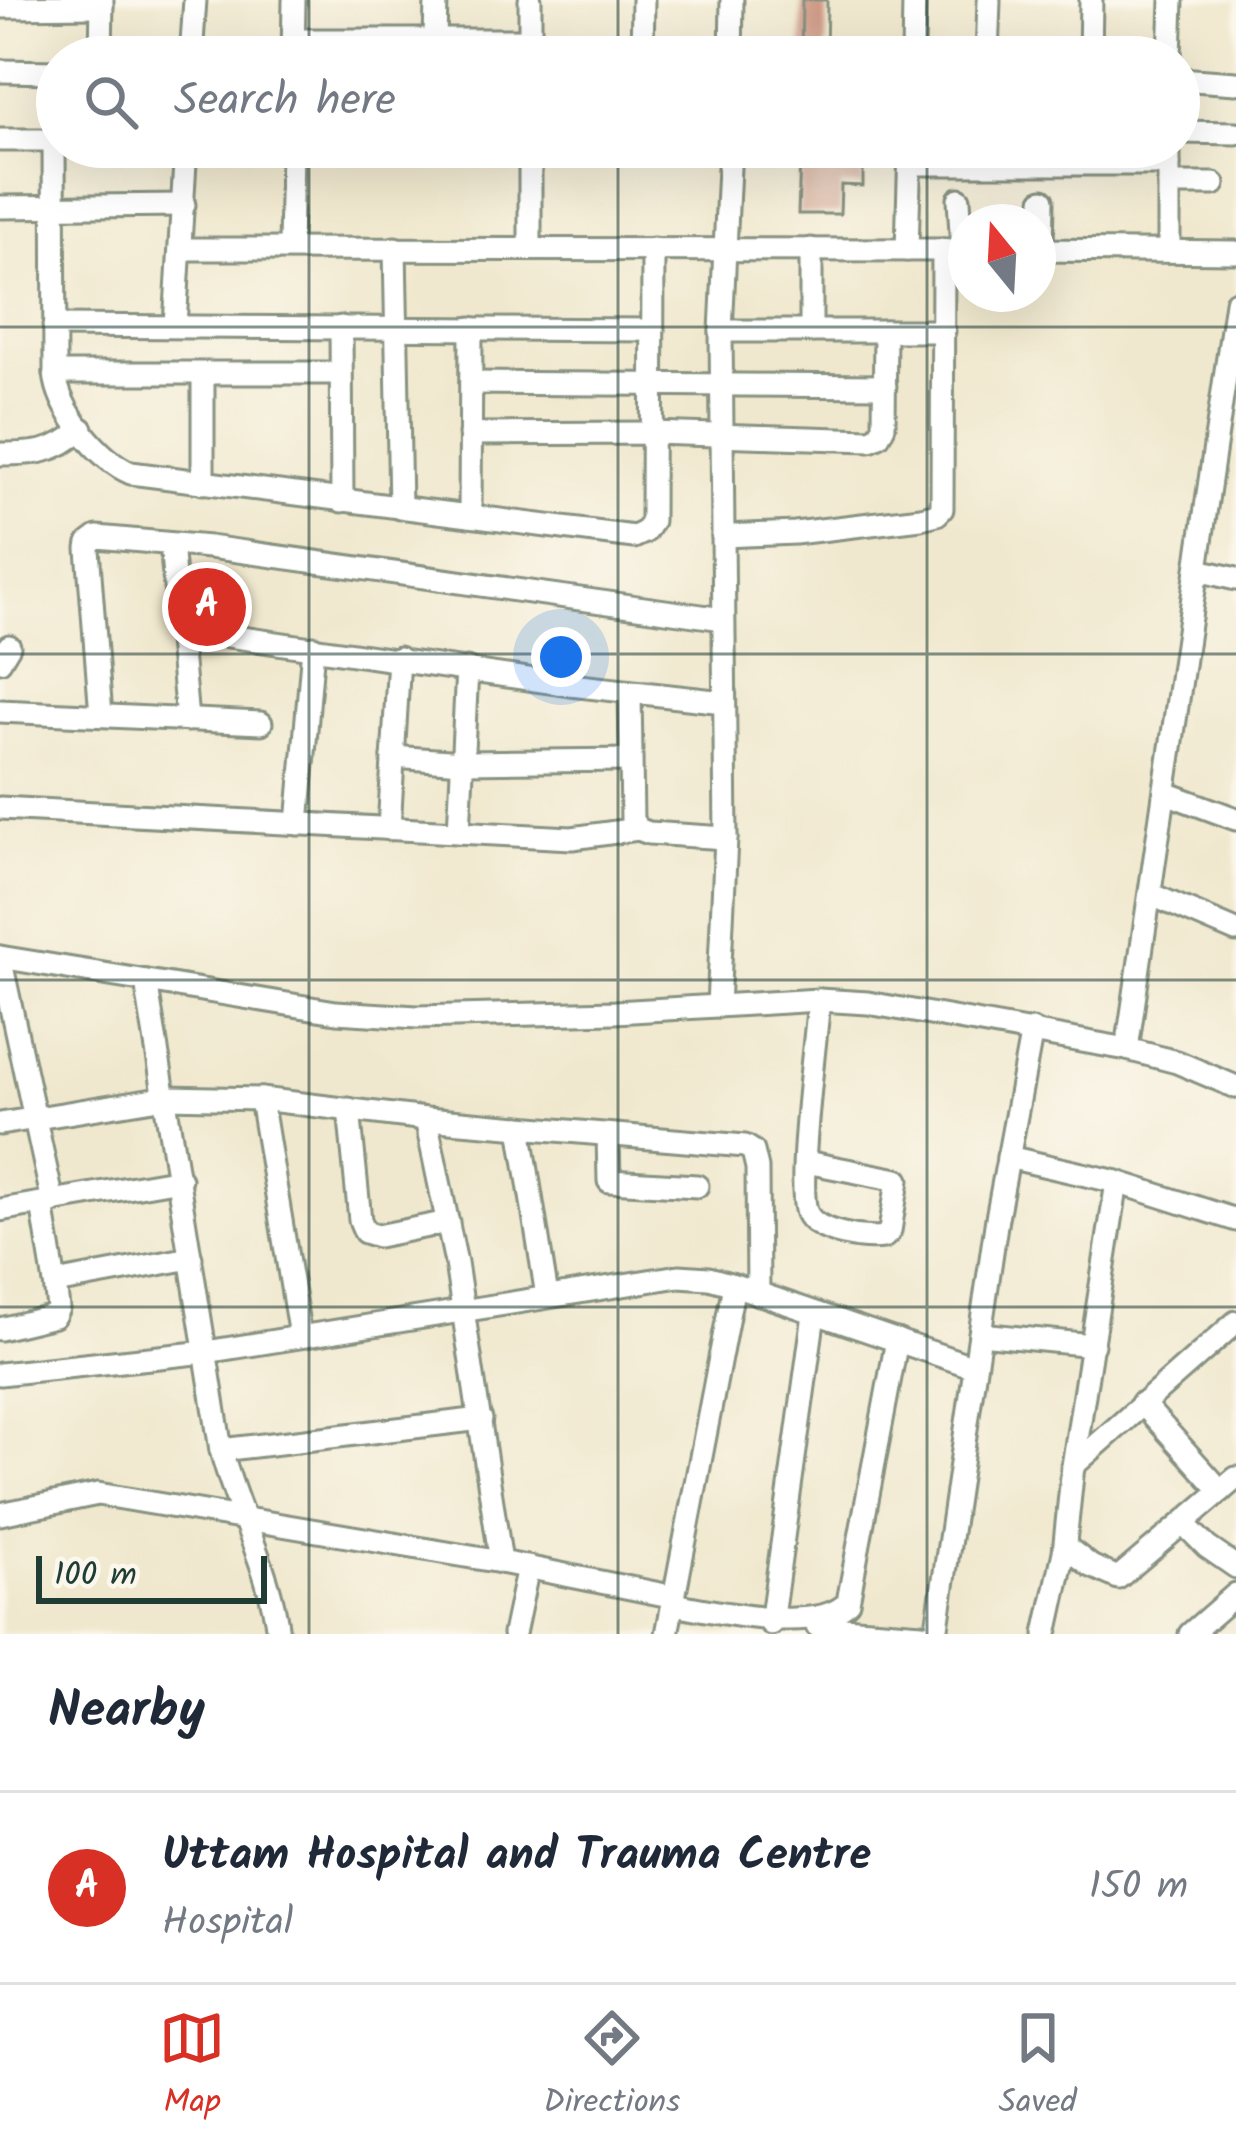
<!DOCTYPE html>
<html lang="en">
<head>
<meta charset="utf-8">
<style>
	:root { --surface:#fff; --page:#f2f2f3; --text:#1f2937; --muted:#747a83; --line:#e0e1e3; --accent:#d93025 }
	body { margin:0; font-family:Kalam,sans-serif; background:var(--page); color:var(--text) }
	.compass { position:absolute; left:948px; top:204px; width:108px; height:108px; border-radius:50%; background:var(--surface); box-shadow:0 12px 48px #0002; rotate:342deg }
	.scale { position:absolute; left:36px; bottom:30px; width:231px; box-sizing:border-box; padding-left:12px; border:6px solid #1f3d34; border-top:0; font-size:33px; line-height:42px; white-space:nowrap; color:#1f3d34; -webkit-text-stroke:9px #fbf7ec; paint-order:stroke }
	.you { position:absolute; left:561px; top:657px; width:42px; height:42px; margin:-30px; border:9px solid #fff; border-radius:50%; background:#1a73e8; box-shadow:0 0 0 18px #1a73e833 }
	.badge { display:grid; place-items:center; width:78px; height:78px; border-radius:50%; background:var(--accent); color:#fff; font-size:39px; font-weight:700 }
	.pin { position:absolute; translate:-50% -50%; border:6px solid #fff; box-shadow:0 3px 12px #0006 }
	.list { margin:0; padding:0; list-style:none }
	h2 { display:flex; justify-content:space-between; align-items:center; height:156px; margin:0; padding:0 48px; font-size:51px }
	h2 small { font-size:39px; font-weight:400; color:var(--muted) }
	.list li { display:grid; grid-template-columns:78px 1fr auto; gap:36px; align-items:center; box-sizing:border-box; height:192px; padding:0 48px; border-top:3px solid var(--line) }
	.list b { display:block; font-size:45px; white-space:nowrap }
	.list p { margin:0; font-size:39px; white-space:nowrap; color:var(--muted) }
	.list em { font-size:39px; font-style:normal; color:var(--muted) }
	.icon { flex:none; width:66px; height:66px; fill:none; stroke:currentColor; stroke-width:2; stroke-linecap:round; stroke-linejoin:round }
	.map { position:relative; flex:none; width:1236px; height:1634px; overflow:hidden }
	.search { position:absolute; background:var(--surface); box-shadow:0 12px 48px #0002; left:36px; right:36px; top:36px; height:132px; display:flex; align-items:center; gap:30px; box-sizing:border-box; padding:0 42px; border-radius:66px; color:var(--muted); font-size:45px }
	.sheet { height:348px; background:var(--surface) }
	nav { display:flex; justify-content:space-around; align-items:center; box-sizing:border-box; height:168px; border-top:3px solid var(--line); background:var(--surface); font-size:33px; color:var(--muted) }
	nav a { display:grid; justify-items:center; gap:6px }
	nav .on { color:var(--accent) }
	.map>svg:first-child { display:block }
	.building { fill:#cd9883 }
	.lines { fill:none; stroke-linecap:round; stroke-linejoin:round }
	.minor-casing { stroke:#889281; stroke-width:27 }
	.minor { stroke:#fff; stroke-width:21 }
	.grid { fill:none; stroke:#1f3d34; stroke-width:3; stroke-opacity:0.55 }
</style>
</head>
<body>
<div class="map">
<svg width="1236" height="1634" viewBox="0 0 1236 1634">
	<rect width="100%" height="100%" fill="#fbf7ec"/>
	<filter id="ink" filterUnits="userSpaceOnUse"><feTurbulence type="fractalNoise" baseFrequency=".00833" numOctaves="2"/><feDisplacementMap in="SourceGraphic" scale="24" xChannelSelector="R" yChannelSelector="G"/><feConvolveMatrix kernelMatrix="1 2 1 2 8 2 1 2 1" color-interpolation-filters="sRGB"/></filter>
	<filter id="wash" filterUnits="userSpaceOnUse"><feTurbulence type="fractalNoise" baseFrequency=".004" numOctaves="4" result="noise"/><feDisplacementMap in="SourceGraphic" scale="48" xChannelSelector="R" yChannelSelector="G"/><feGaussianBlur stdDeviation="2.7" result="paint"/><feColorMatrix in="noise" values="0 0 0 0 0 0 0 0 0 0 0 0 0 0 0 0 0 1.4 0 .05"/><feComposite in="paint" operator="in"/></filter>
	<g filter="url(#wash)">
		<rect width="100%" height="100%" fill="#f0e8ce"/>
		<g id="blocks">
			<!-- building -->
			<g class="building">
				<path d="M802,0H827L826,57H801Z"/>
				<path d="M800,158L863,159V186L841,185L840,214H798Z"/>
				<path d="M196,595L224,599L222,615L193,611Z"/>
			</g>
		</g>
	</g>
	<g filter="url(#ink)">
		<use href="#blocks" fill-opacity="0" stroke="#889281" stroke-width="3"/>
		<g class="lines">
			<!-- minor casing -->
			<g class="minor-casing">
				<g id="minor">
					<path d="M0,7L102,6"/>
					<path d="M293,40H530"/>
					<path d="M435,40L436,0"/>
					<path d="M101,57L102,0"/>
					<path d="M191,57L195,0"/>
					<path d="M293,57L294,0"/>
					<path d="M530,57V0"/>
					<path d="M642,57L643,0"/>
					<path d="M731,57L732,0"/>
					<path d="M913,57L914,0"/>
					<path d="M987,57L989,0"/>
					<path d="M1090,57L1091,0"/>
					<path d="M1170,57L1172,0"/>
					<path d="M0,71L57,72"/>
					<path d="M1179,79L1236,83"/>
					<path d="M1179,132L1236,133"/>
					<path d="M0,140H57"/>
					<path d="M54,140L55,373H340"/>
					<path d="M910,164H1169"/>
					<path d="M1169,184H1214"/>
					<path d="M959,199L962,250"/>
					<path d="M0,207L184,205"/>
					<path d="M290,247L292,147"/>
					<path d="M395,248L400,508"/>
					<path d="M182,249L966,250"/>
					<path d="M530,249V147"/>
					<path d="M907,250L910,147"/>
					<path d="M1038,250L1236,252"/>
					<path d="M1042,250L1043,200"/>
					<path d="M1169,250V147"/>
					<path d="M175,325L186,147"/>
					<path d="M54,326L653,330"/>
					<path d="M341,327L342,501"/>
					<path d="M721,331H944"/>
					<path d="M811,331V249"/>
					<path d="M55,373C58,409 98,459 131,473L634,537L645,532L652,521L653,249"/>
					<path d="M471,383L885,386"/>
					<path d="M470,434L652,433L870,440L879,436L884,426L885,331"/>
					<path d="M0,454C35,454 56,453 82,429"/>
					<path d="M203,483V374"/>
					<path d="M470,516L471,328"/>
					<path d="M723,536L795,533L921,518L937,514L942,509L943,250"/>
					<path d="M171,544L179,629"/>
					<path d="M1198,570L1236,579"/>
					<path d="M0,661L9,646"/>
					<path d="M630,692L632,820L638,829L649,833L726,838"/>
					<path d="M0,711L261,723"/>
					<path d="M101,715L88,549L89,543L97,537L209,547L723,619"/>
					<path d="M187,720L179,629L570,685L724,702"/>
					<path d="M393,757L463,762L630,760"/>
					<path d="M1166,793L1236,819"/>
					<path d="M0,808L572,838L638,829"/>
					<path d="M298,824L313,647"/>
					<path d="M389,829L399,658"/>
					<path d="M459,832L467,669"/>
					<path d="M1152,895L1236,931"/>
					<path d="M0,957L336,1012L417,1017L615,1012L819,1000L868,1003L1127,1049L1177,1062L1236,1087"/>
					<path d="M0,957L53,1202"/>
					<path d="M146,981L221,1450C237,1512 271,1571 278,1634"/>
					<path d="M718,1006L726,838L721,331L730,147"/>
					<path d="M1127,1049L1236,302"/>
					<path d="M261,1099L300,1336"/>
					<path d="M349,1109L360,1220L365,1232L378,1236L448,1222"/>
					<path d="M426,1119L456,1263L501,1562"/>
					<path d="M0,1124L166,1097L261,1099L426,1119L745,1146L753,1151L757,1168L758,1294"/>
					<path d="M520,1127L547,1296"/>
					<path d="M608,1135L609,1181L697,1186"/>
					<path d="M1008,1157L1117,1182L1236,1220"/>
					<path d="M806,1162L898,1180L890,1231L884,1237C865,1240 816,1233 807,1213C796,1188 816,1037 819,1000"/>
					<path d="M42,1204L55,1283L191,1258"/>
					<path d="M0,1210L180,1179"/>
					<path d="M0,1329L54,1316L58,1308L55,1283"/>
					<path d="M980,1334L1093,1345"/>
					<path d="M0,1374L206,1352L679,1276L709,1278L734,1285L974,1367"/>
					<path d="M1142,1403L1221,1491"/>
					<path d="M221,1450L481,1419"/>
					<path d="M1073,1466L1236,1322"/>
					<path d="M0,1514L98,1494L501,1562L675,1597"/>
					<path d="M1184,1524L1207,1547L1236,1567"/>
					<path d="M1065,1546L1091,1566L1118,1578L1236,1478"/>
					<path d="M674,1604C719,1613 820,1634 848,1602L897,1340"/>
					<path d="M771,1624L814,1314"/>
					<path d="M817,1626L922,1634"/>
					<path d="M514,1634L528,1567"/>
					<path d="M667,1634L734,1285"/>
					<path d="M936,1634L997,1218L1032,1030"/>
					<path d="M1046,1634L1064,1552L1073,1466L1117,1182"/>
					<path d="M1190,1634L1236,1594"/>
				</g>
			</g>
			<!-- minor -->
			<use href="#minor" class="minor"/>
		</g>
	</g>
	<!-- grid -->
	<path class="grid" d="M309,0V57M618,0V57M927,0V57M309,147V1634M618,147V1634M927,147V1634M0,327H1236M0,654H1236M0,980H1236M0,1307H1236"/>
</svg>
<svg class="compass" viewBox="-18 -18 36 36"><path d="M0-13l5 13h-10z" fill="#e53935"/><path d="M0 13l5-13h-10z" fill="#747a83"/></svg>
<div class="scale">100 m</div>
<div class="you"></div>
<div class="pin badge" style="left:207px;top:607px">A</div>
<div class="search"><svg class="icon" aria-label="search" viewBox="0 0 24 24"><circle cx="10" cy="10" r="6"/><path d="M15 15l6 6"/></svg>Search here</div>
</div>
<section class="sheet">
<h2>Nearby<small></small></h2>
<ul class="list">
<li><span class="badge">A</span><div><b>Uttam Hospital and Trauma Centre</b><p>Hospital</p></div><em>150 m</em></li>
</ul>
</section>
<nav>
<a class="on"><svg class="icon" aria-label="map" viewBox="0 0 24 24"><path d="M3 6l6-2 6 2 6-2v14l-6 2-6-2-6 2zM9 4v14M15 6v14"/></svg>Map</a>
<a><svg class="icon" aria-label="directions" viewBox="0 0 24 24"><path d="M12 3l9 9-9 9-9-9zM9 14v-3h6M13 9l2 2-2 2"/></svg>Directions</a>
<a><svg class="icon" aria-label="saved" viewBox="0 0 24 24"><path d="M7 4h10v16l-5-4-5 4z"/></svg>Saved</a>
</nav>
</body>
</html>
